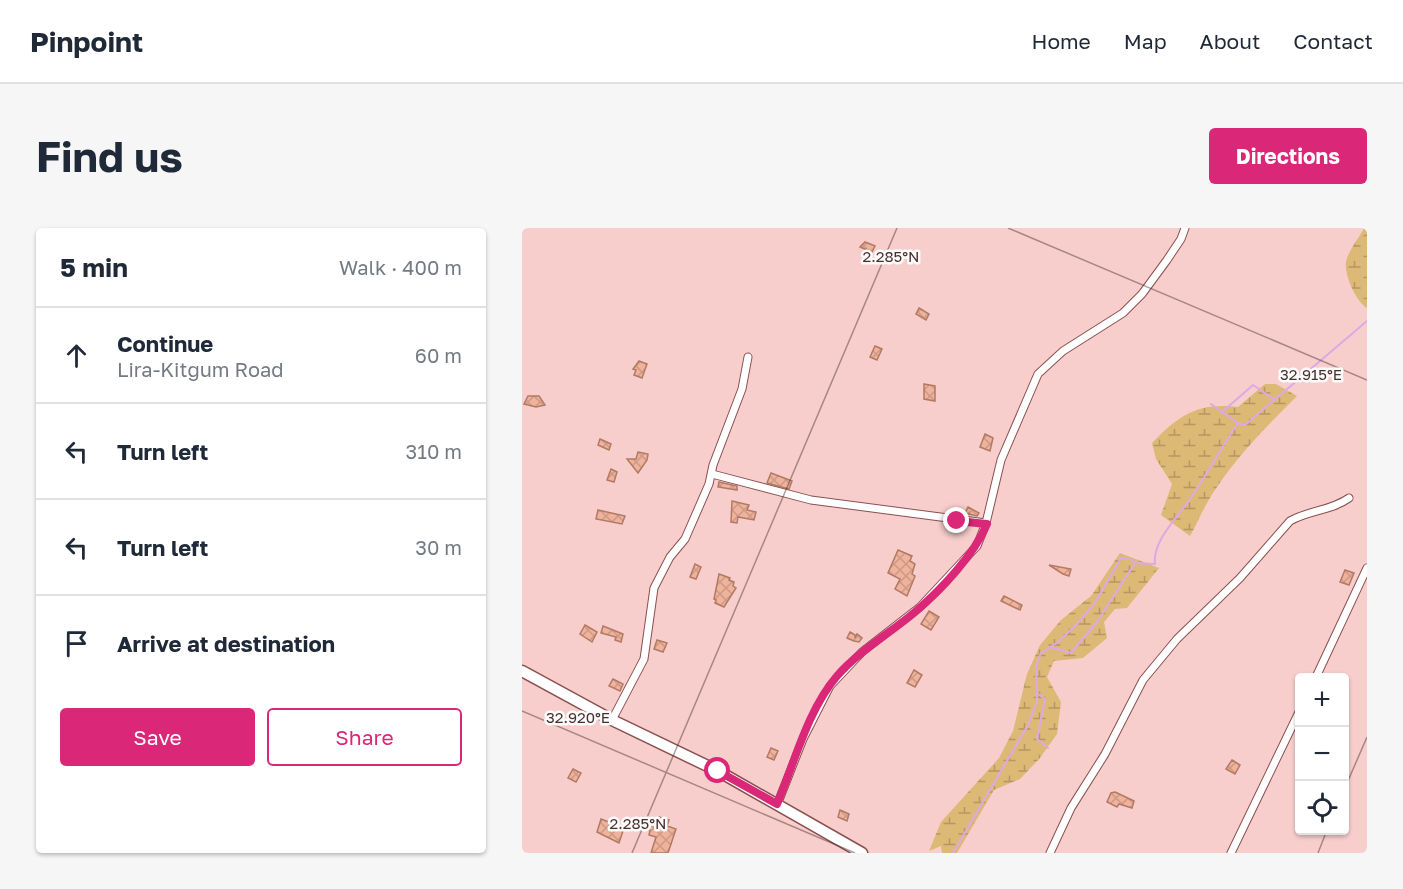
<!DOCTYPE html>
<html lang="en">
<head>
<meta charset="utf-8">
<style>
	:root { --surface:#fff; --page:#f6f6f7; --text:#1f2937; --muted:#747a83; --line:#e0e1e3; --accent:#db2777 }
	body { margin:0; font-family:"Golos Text",sans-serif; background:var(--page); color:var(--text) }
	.controls { position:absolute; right:18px; bottom:18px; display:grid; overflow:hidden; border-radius:6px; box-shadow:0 2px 4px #0004 }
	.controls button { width:54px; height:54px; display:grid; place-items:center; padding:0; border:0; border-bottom:2px solid var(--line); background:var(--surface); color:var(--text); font:30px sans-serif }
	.stop { position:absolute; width:18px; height:18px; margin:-14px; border:4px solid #db2777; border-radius:50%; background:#fff }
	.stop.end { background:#db2777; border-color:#fff; box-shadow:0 2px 6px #0008 }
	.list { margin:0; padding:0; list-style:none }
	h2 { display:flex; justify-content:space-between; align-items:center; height:78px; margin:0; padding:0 24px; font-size:26px }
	h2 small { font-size:20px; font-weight:400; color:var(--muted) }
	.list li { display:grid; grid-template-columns:39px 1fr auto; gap:18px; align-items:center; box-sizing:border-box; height:96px; padding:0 24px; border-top:2px solid var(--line) }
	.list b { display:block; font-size:22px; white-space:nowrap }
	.list p { margin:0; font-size:20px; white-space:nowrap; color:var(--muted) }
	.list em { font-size:20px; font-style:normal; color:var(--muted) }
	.actions { display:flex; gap:12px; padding:18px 24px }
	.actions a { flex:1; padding:14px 0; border:2px solid var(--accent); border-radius:6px; text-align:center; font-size:21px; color:var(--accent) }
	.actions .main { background:var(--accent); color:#fff }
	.icon { flex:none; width:33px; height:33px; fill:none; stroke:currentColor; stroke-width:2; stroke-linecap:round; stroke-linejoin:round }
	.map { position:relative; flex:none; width:845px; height:625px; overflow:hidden; border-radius:6px }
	header { display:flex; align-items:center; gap:36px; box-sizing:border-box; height:84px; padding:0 30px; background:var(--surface); border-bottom:2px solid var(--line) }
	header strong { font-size:28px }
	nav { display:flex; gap:33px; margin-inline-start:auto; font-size:21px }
	.intro { display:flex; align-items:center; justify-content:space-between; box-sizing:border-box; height:144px; padding:0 36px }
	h1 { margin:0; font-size:42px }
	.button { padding:15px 27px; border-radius:6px; background:var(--accent); color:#fff; font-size:21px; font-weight:700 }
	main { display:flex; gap:36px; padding:0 36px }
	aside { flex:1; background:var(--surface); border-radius:6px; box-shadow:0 2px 4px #0004 }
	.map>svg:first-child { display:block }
	.wetland { fill:url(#wetland-marsh) }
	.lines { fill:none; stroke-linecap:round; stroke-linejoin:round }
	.stream { stroke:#dda9e5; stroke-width:2 }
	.building { fill:url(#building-cross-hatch); stroke:#b27a64; stroke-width:1.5 }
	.street-casing { stroke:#8a504e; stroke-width:9 }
	.primary-casing { stroke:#8a504e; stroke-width:13 }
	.street { stroke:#fff; stroke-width:7 }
	.primary { stroke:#fff; stroke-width:10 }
	.route { stroke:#db2777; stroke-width:8 }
	.ticks { fill:none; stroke:#492f2e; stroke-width:1.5; stroke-opacity:0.45 }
	.ticks-label { font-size:15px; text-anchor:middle; fill:#492f2e; stroke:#fbfbfb; stroke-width:5; stroke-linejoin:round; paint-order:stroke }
</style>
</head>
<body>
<header>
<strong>Pinpoint</strong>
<nav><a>Home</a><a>Map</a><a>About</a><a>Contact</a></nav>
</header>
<div class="intro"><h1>Find us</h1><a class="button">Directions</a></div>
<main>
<aside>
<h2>5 min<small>Walk · 400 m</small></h2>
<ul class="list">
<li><svg class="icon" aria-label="ahead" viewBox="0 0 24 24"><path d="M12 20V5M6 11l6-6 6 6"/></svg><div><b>Continue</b><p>Lira-Kitgum Road</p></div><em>60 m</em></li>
<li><svg class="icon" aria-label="left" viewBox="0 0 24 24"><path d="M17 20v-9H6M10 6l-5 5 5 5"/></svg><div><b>Turn left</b></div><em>310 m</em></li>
<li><svg class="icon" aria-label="left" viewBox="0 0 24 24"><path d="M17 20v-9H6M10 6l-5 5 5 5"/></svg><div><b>Turn left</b></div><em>30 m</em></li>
<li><svg class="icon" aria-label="arrive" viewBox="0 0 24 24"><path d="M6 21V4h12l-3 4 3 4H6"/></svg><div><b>Arrive at destination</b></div></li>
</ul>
<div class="actions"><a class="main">Save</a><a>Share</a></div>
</aside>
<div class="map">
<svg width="845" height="625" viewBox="0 0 845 625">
	<defs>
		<pattern id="wetland-marsh" width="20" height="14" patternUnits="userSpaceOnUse" patternTransform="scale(1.5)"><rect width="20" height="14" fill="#ddb976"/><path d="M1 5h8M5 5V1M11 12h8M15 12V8" fill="none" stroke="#b59761"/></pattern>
		<pattern id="building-cross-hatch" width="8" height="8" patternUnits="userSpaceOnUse" patternTransform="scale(1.5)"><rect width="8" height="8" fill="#efb29b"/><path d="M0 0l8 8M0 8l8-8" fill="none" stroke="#ce9986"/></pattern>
	</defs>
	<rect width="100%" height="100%" fill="#f7cecc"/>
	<!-- wetland -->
	<g class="wetland">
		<path d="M842,0H845V80C834,74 822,47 824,34C826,23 837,10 842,0Z"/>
		<path d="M743,156H754L775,168C746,197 718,225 695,259C684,274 677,292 668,308L639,287L650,256L634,231L630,215C657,187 676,174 716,179Z"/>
		<path d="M598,325L637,340L605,380L593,381L582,394L585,410L561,430L532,433L525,449L539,474L535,506L518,530L498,551L472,562L435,625H420L419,618L407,623L419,594L477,530L491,503L505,446L518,417L539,392L569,368Z"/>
	</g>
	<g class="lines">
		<!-- stream -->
		<g class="stream">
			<path d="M689,176L716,195"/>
			<path d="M699,185L731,157L753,172"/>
			<path d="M528,419L549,425L575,394L613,335L633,336C630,313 656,289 668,271C685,247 699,220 716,195L723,197L845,93"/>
			<path d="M515,465L523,471L515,511L526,520"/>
			<path d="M431,625L506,497L515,473L514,438L519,425L536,414L555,396L573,375L599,330L608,331L613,335"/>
		</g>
	</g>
	<!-- building -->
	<g class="building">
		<path d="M343,14L353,18L350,24L338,19Z"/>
		<path d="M397,80L407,86L404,92L394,86Z"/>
		<path d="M353,118L360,121L355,132L348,129Z"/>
		<path d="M117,133L125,136L120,150L112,147L114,142L111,141Z"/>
		<path d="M402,156L413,158V173L402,171Z"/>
		<path d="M6,168H17L23,177L14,179L2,176Z"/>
		<path d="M463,206L471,210L468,223L458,219Z"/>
		<path d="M78,211L89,216L87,222L76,217Z"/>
		<path d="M116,224L126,226L125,232L116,245L105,231H114Z"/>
		<path d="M89,241L95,244L92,254L85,252Z"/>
		<path d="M249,245L270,253L267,261L245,255Z"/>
		<path d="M197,254L215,258V262L196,259Z"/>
		<path d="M210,273L227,277L225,282L234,284L232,292L216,289L215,295L209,294Z"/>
		<path d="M446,279L457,285L455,288L443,285Z"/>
		<path d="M76,282L103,288L100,296L74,291Z"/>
		<path d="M376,322L390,328L388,333L393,336L390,346L393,348L385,368L373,361L378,351L366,345Z"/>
		<path d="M173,336L179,339L174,351L168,349Z"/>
		<path d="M527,337L549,341L547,348L541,346Z"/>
		<path d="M823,342L832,345L827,357L818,354Z"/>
		<path d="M197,346L208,350L207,352L212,354L211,358L214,360L202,379L193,375L194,372L192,371Z"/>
		<path d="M482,368L500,377L498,382L479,373Z"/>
		<path d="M407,383L417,389L409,402L399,396Z"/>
		<path d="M63,397L75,404L70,414L58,406Z"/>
		<path d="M81,398L101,406L99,414L93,412L94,409L79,405Z"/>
		<path d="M328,404L333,407V410L335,406L340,410L337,414L332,413L325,410Z"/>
		<path d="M135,412L145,415L141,424L132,421Z"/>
		<path d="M392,442L400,447L393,459L385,455Z"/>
		<path d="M91,451L101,456L98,463L87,458Z"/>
		<path d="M249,520L256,523L252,532L245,529Z"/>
		<path d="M710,532L718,537L713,546L704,541Z"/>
		<path d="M51,541L59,545L54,554L46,550Z"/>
		<path d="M593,564L612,573L610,580L597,576L595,579L585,574L589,565Z"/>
		<path d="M318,582L327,586L325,593L316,589Z"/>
		<path d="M121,589L135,593L137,589L147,592L145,598L154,601L146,625H129L134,609L127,607L128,602L118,599Z"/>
		<path d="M79,591L102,600L97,615L75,604Z"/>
	</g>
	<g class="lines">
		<!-- street casing -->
		<g class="street-casing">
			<g id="street">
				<path d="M190,246L289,272L464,295"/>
				<path d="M794,449L845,340"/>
				<path d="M90,492L122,431L132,360L148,329L163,311L187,256L191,237L220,161L226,129"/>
				<path d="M255,577L281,511L308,458L340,424L398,379L455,318L464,295L479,232L516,146L541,123L601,85L620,66L645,32L659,11L663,0"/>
				<path d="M528,625L549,580L583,526L621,452L655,411L718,350L768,293C787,282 809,283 827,270"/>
				<path d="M709,625L778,482"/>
			</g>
		</g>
		<!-- primary casing -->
		<g class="primary-casing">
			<path id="primary" d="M0,443L90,492L196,543L340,625"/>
		</g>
		<!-- street -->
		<use href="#street" class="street"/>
		<!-- primary -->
		<use href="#primary" class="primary"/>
	</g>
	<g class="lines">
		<!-- route -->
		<path class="route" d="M196,543L255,576C273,534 285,483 315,448C338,422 367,406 393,384C419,362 452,327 465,296L435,293"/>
	</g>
	<!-- ticks -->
	<path class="ticks" d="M486,0L845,152M0,483L333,625M822,562L845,509M110,625L375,0M796,625L805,602"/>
	<g class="ticks-label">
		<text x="369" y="34">2.285°N</text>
		<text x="789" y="152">32.915°E</text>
		<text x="56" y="495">32.920°E</text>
		<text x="116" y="601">2.285°N</text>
	</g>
</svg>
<div class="controls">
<button>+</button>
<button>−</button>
<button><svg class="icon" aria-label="locate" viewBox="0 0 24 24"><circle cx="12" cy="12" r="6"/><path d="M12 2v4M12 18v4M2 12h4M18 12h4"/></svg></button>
</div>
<div class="stop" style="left:196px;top:543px"></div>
<div class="stop end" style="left:435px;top:293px"></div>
</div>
</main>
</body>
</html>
